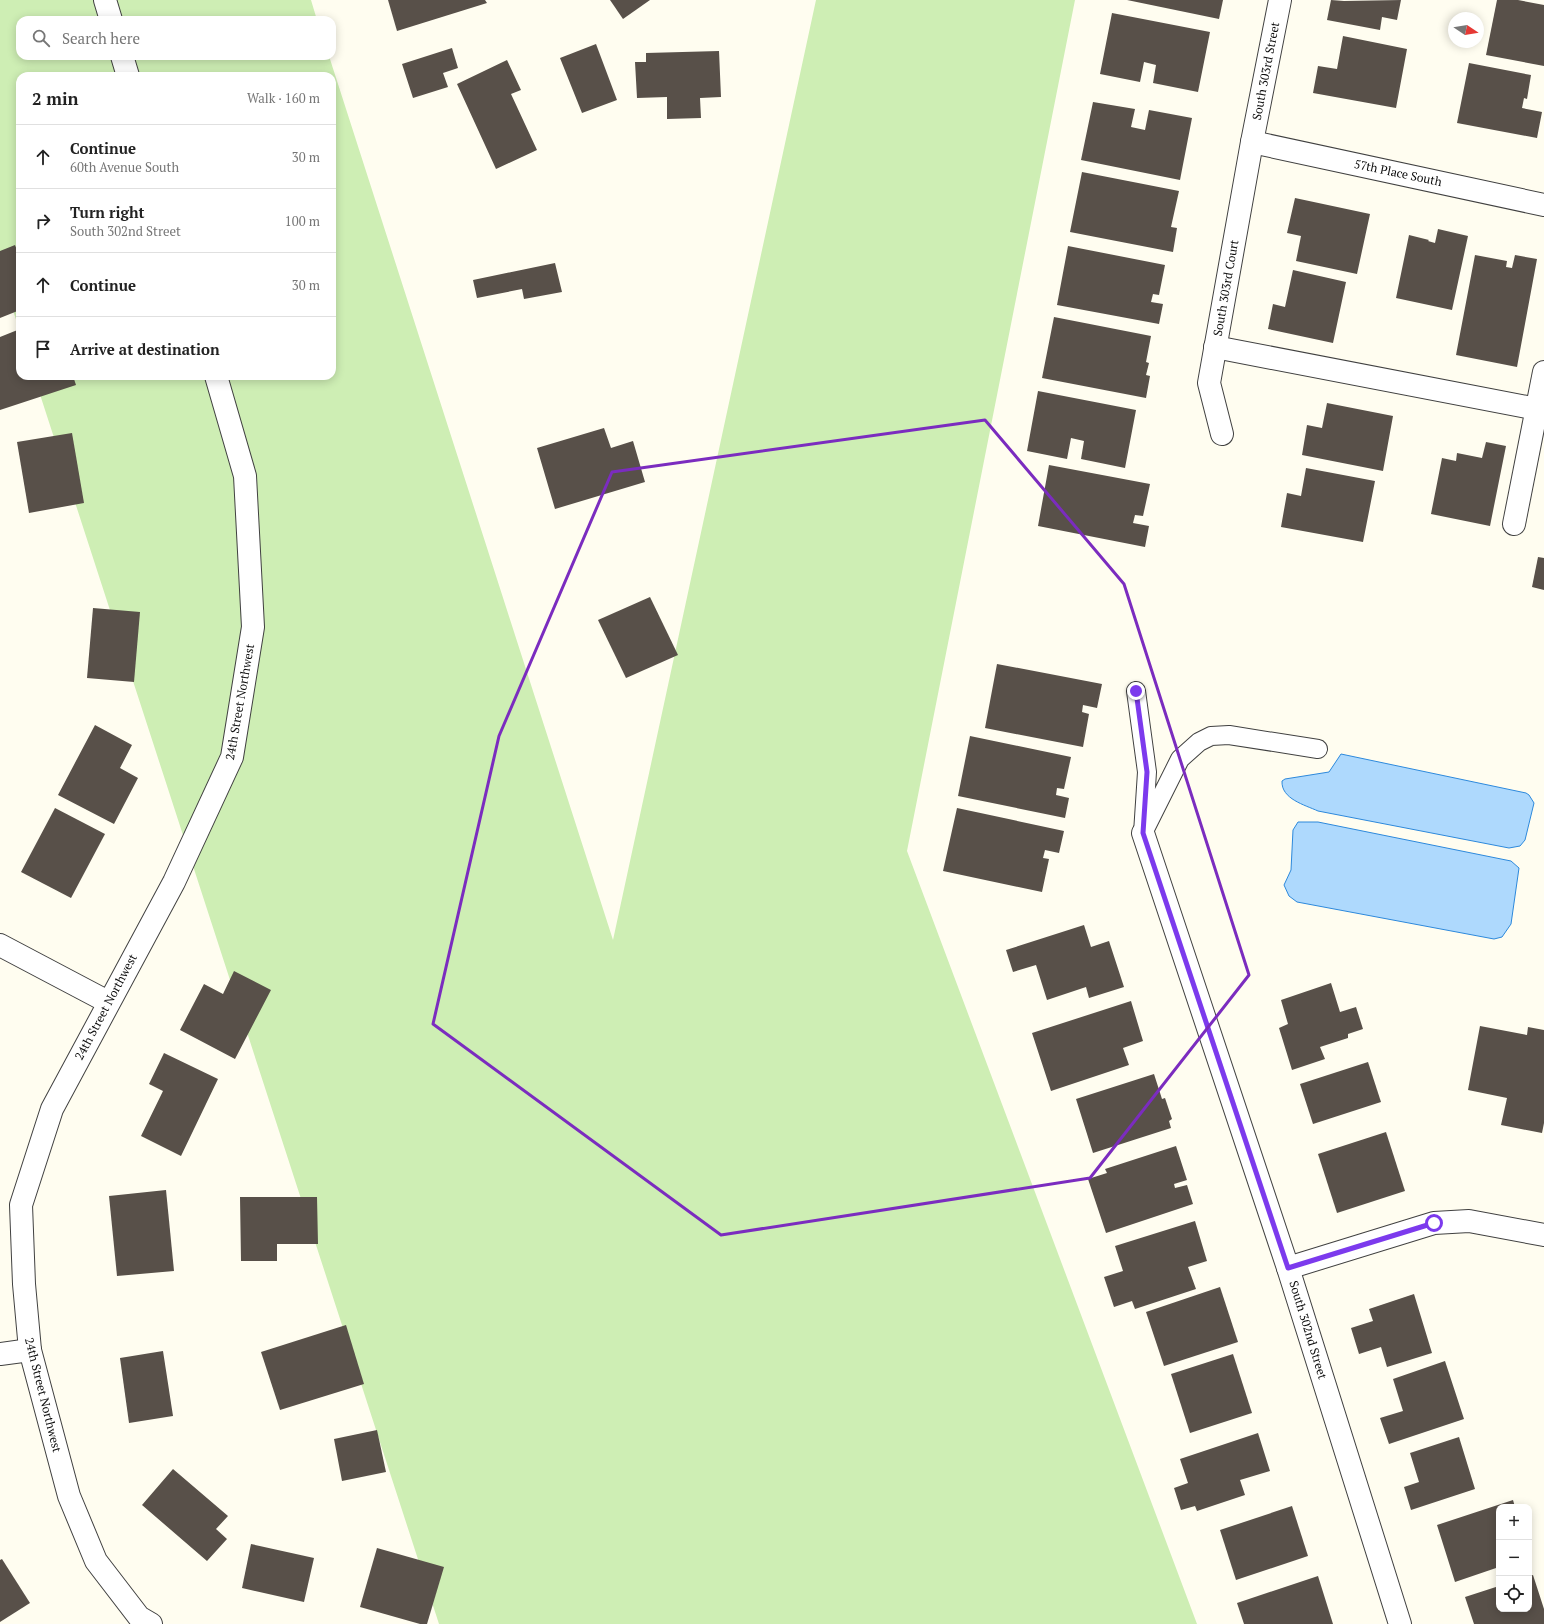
<!DOCTYPE html>
<html lang="en">
<head>
<meta charset="utf-8">
<style>
	:root { --surface:#fff; --page:#f6f6f6; --text:#222; --muted:#767676; --line:#e0e0e0 }
	body { margin:0; font-family:"PT Serif",serif; background:var(--page); color:var(--text) }
	.controls { position:absolute; right:12px; bottom:12px; display:grid; overflow:hidden; border-radius:8px; box-shadow:0 2px 10px #0003 }
	.controls button { width:36px; height:36px; display:grid; place-items:center; padding:0; border:0; border-bottom:1px solid var(--line); background:var(--surface); color:var(--text); font:20px sans-serif }
	.compass { position:absolute; left:1448px; top:12px; width:36px; height:36px; border-radius:50%; background:var(--surface); box-shadow:0 2px 10px #0003; rotate:102deg }
	.stop { position:absolute; width:12px; height:12px; margin:-9px; border:3px solid #7c3aed; border-radius:50%; background:#fff }
	.stop.end { background:#7c3aed; border-color:#fff; box-shadow:0 1px 4px #0008 }
	.list { margin:0; padding:0; list-style:none }
	h2 { display:flex; justify-content:space-between; align-items:center; height:52px; margin:0; padding:0 16px; font-size:17px }
	h2 small { font-size:13px; font-weight:400; color:var(--muted) }
	.list li { display:grid; grid-template-columns:26px 1fr auto; gap:12px; align-items:center; box-sizing:border-box; height:64px; padding:0 16px; border-top:1px solid var(--line) }
	.list b { display:block; font-size:15px; white-space:nowrap }
	.list p { margin:0; font-size:13px; white-space:nowrap; color:var(--muted) }
	.list em { font-size:13px; font-style:normal; color:var(--muted) }
	.icon { flex:none; width:22px; height:22px; fill:none; stroke:currentColor; stroke-width:2; stroke-linecap:round; stroke-linejoin:round }
	.map { position:relative; flex:none; width:1544px; height:1624px; overflow:hidden }
	.search { position:absolute; background:var(--surface); box-shadow:0 2px 10px #0003; left:16px; top:16px; width:320px; height:44px; display:flex; align-items:center; gap:10px; box-sizing:border-box; padding:0 14px; border-radius:12px; color:var(--muted); font-size:15px }
	.panel { position:absolute; background:var(--surface); box-shadow:0 2px 10px #0003; left:16px; top:72px; width:320px; height:308px; border-radius:12px }
	.map>svg:first-child { display:block }
	.green { fill:#ceeeb4 }
	.water { fill:#aed9fd; stroke:#2d89dc }
	.building { fill:#585049 }
	.lines { fill:none; stroke-linecap:round; stroke-linejoin:round }
	.service-casing { stroke:#414141; stroke-width:20 }
	.minor-casing { stroke:#414141; stroke-width:24 }
	.service { stroke:#fff; stroke-width:18 }
	.minor { stroke:#fff; stroke-width:22 }
	.route { stroke:#7c3aed; stroke-width:5 }
	.marked { fill:none; stroke:#7b2cbf; stroke-width:3; stroke-linejoin:round }
	.labels { text-anchor:middle; stroke-width:4; stroke-linejoin:round; paint-order:stroke }
	.street-label { font-size:12px; fill:#0e0e0e; stroke:#fff }
</style>
</head>
<body>
<div class="map">
<svg width="1544" height="1624" viewBox="0 0 1544 1624">
	<rect width="100%" height="100%" fill="#fffdf0"/>
	<!-- green -->
	<path class="green" d="M0,0H311L317,20H20V56H329L613,940L816,0H1075L907,851L1197,1624H439L34,376H332V76H20V332L0,270Z"/>
	<!-- water -->
	<g class="water">
		<path d="M1341,754L1526,793L1529,795L1534,803L1525,840L1520,846L1509,848L1318,811C1305,805 1281,799 1282,781L1285,779L1329,772Z"/>
		<path d="M1298,822H1318L1511,861L1519,868L1511,924L1502,937L1494,939L1297,902L1289,896L1284,885L1291,870L1293,830Z"/>
	</g>
	<!-- building -->
	<g class="building">
		<path d="M388,0H485L487,3L397,31Z"/>
		<path d="M610,0H650L623,19Z"/>
		<path d="M1127,0H1223L1219,19Z"/>
		<path d="M1331,0L1344,1L1401,0L1397,20L1382,17L1380,30L1327,20Z"/>
		<path d="M1497,0H1518L1544,5V66L1486,55Z"/>
		<path d="M1112,13L1210,32L1198,92L1153,83L1156,65L1144,62L1140,82L1100,74Z"/>
		<path d="M1343,36L1407,49L1396,108L1313,93L1318,66L1337,69Z"/>
		<path d="M596,44L617,100L582,113L560,58Z"/>
		<path d="M452,48L458,68L443,73L448,87L413,98L402,64Z"/>
		<path d="M719,51L721,97L700,98L701,118L667,119V97L637,98L635,62H646V53Z"/>
		<path d="M507,60L521,90L511,94L537,150L496,169L457,84Z"/>
		<path d="M1469,63L1531,75L1527,99L1524,98L1522,108L1542,112L1537,138L1457,123Z"/>
		<path d="M1093,102L1135,109L1131,127L1145,130L1149,110L1192,118L1180,180L1081,160Z"/>
		<path d="M1082,172L1179,191L1171,227L1177,228L1173,252L1070,232Z"/>
		<path d="M1295,198L1370,214L1357,274L1296,261L1301,236L1287,233Z"/>
		<path d="M1438,229L1468,236L1452,310L1396,298L1409,235L1429,240L1428,241L1435,243Z"/>
		<path d="M15,245L20,258V295L17,296L20,304V310L0,318V251Z"/>
		<path d="M1068,246L1165,265L1159,295L1153,294L1151,302L1163,304L1159,324L1057,305Z"/>
		<path d="M1475,255L1507,261L1506,267L1512,268L1515,255L1537,259L1517,367L1456,355Z"/>
		<path d="M555,263L562,292L524,299L522,289L477,298L473,280Z"/>
		<path d="M1293,270L1346,282L1333,343L1268,329L1273,304L1285,307Z"/>
		<path d="M1054,317L1151,336L1146,362L1149,363L1146,375L1150,376L1146,398L1042,378Z"/>
		<path d="M20,329V376H73L76,385L0,410V337Z"/>
		<path d="M1038,391L1136,410L1125,468L1081,459L1084,441L1071,438L1067,459L1027,451Z"/>
		<path d="M1327,403L1393,416L1383,471L1302,455L1307,425L1322,428Z"/>
		<path d="M604,428L611,448L633,441L645,482L555,509L537,448Z"/>
		<path d="M72,433L84,503L29,513L17,442Z"/>
		<path d="M1486,442L1506,446L1490,526L1431,514L1442,458L1456,461L1457,453L1482,458Z"/>
		<path d="M1049,465L1150,484L1143,516L1135,515L1133,523L1149,526L1145,547L1038,526Z"/>
		<path d="M1306,468L1375,481L1363,542L1281,527L1287,493L1301,496Z"/>
		<path d="M1538,557L1544,558V590L1532,587Z"/>
		<path d="M650,597L678,655L626,678L598,620Z"/>
		<path d="M93,608L140,612L134,682L87,678Z"/>
		<path d="M997,664L1102,684L1097,708L1083,705L1082,712L1089,714L1083,747L985,728Z"/>
		<path d="M95,725L132,745L120,768L138,778L114,824L58,795Z"/>
		<path d="M970,736L1071,757L1064,789L1057,788L1056,795L1069,798L1065,818L958,796Z"/>
		<path d="M55,808L105,834L71,898L21,872Z"/>
		<path d="M957,808L1064,831L1059,853L1045,850L1043,858L1049,859L1042,892L943,871Z"/>
		<path d="M1084,925L1091,947L1109,941L1124,987L1089,998L1086,987L1047,1000L1036,965L1013,972L1006,950Z"/>
		<path d="M234,971L271,990L235,1059L180,1030L204,984L223,994Z"/>
		<path d="M1331,983L1340,1012L1356,1007L1363,1029L1348,1034V1038L1320,1047L1325,1059L1292,1070L1279,1028L1288,1024L1281,1000Z"/>
		<path d="M1131,1001L1143,1041L1123,1048L1129,1065L1051,1091L1032,1033Z"/>
		<path d="M1480,1026L1527,1035L1528,1027L1544,1030V1123L1542,1133L1501,1125L1507,1098L1468,1090Z"/>
		<path d="M164,1053L218,1079L181,1156L141,1136L163,1091L149,1084Z"/>
		<path d="M1368,1062L1381,1102L1313,1124L1300,1084Z"/>
		<path d="M1154,1074L1162,1099L1165,1098L1172,1119L1169,1121L1171,1128L1093,1153L1076,1099Z"/>
		<path d="M1386,1132L1405,1191L1337,1213L1318,1154Z"/>
		<path d="M1176,1146L1187,1180L1174,1184L1175,1188L1187,1185L1193,1204L1106,1233L1088,1179L1107,1173L1105,1169Z"/>
		<path d="M166,1190L174,1271L117,1276L109,1196Z"/>
		<path d="M240,1197H317L318,1244H277V1261H241Z"/>
		<path d="M1195,1221L1207,1261L1188,1267L1196,1289L1135,1309L1132,1301L1114,1307L1104,1277L1123,1271L1115,1246Z"/>
		<path d="M1220,1287L1238,1342L1164,1366L1146,1312Z"/>
		<path d="M1414,1294L1432,1353L1387,1367L1381,1347L1359,1354L1351,1328L1373,1321L1369,1309Z"/>
		<path d="M346,1325L364,1384L280,1410L261,1352Z"/>
		<path d="M163,1351L173,1416L129,1423L120,1358Z"/>
		<path d="M1233,1354L1252,1413L1190,1433L1171,1374Z"/>
		<path d="M1445,1361L1464,1419L1389,1444L1380,1418L1403,1411L1393,1379Z"/>
		<path d="M377,1430L386,1472L342,1481L334,1439Z"/>
		<path d="M1258,1433L1270,1471L1240,1480L1245,1495L1197,1511L1195,1506L1181,1510L1174,1488L1188,1483L1180,1459Z"/>
		<path d="M1459,1437L1475,1489L1411,1510L1404,1487L1419,1482L1410,1453Z"/>
		<path d="M173,1469L228,1516L216,1529L227,1539L207,1561L142,1505Z"/>
		<path d="M1513,1500L1515,1507H1499V1567L1455,1582L1437,1525Z"/>
		<path d="M1292,1506L1308,1556L1236,1580L1220,1530Z"/>
		<path d="M251,1544L314,1558L304,1602L242,1588Z"/>
		<path d="M377,1548L444,1567L427,1624H420L360,1607Z"/>
		<path d="M2,1559L30,1603L0,1622V1560Z"/>
		<path d="M1533,1575L1544,1609V1624H1474L1465,1597L1499,1586V1609H1529V1576Z"/>
		<path d="M1318,1576L1333,1624H1244L1237,1603Z"/>
	</g>
	<g class="lines">
		<!-- service casing -->
		<g class="service-casing">
			<path id="service" d="M1136,691L1147,772L1143,833L1180,759L1199,742L1211,736L1229,735L1318,749"/>
		</g>
		<!-- minor casing -->
		<g class="minor-casing">
			<g id="minor">
				<path d="M105,0L111,20"/>
				<path d="M122,56L128,76"/>
				<path d="M1252,142L1544,205"/>
				<path d="M1215,347L1537,409"/>
				<path d="M1222,434L1209,383L1252,142L1280,0"/>
				<path d="M1514,524L1544,372"/>
				<path d="M1143,833L1288,1268L1400,1624"/>
				<path d="M0,945L108,1002"/>
				<path d="M1288,1268L1434,1223L1469,1221L1544,1235"/>
				<path d="M0,1354L30,1350"/>
				<path d="M151,1624L139,1617L96,1561L69,1496L30,1350L24,1284L21,1205L52,1109L174,882L232,757L253,627L245,476L216,376"/>
			</g>
		</g>
		<!-- service -->
		<use href="#service" class="service"/>
		<!-- minor -->
		<use href="#minor" class="minor"/>
	</g>
	<g class="lines">
		<!-- route -->
		<path class="route" d="M1136,691L1147,772L1143,833L1288,1268L1434,1223"/>
	</g>
	<!-- marked area -->
	<path class="marked" d="M985,420L1124,584L1249,975L1090,1178L721,1235L433,1024L499,736L612,472Z"/>
	<g class="labels">
		<!-- street labels -->
		<g class="street-label">
			<text transform="translate(1266 71) rotate(-79)" y="4">South 303rd Street</text>
			<text transform="translate(1398 173) rotate(12)" y="4">57th Place South</text>
			<text transform="translate(1226 288) rotate(-80)" y="4">South 303rd Court</text>
			<text transform="translate(240 702) rotate(-80)" y="4">24th Street Northwest</text>
			<text transform="translate(106 1007) rotate(-62)" y="4">24th Street Northwest</text>
			<text transform="translate(1308 1330) rotate(73)" y="4">South 302nd Street</text>
			<text transform="translate(43 1395) rotate(76)" y="4">24th Street Northwest</text>
		</g>
	</g>
</svg>
<div class="controls">
<button>+</button>
<button>−</button>
<button><svg class="icon" aria-label="locate" viewBox="0 0 24 24"><circle cx="12" cy="12" r="6"/><path d="M12 2v4M12 18v4M2 12h4M18 12h4"/></svg></button>
</div>
<svg class="compass" viewBox="-18 -18 36 36"><path d="M0-13l5 13h-10z" fill="#e53935"/><path d="M0 13l5-13h-10z" fill="#767676"/></svg>
<div class="stop" style="left:1434px;top:1223px"></div>
<div class="stop end" style="left:1136px;top:691px"></div>
<div class="search"><svg class="icon" aria-label="search" viewBox="0 0 24 24"><circle cx="10" cy="10" r="6"/><path d="M15 15l6 6"/></svg>Search here</div>
<section class="panel">
<h2>2 min<small>Walk · 160 m</small></h2>
<ul class="list">
<li><svg class="icon" aria-label="ahead" viewBox="0 0 24 24"><path d="M12 20V5M6 11l6-6 6 6"/></svg><div><b>Continue</b><p>60th Avenue South</p></div><em>30 m</em></li>
<li><svg class="icon" aria-label="right" viewBox="0 0 24 24"><path d="M7 20v-9h11M14 6l5 5-5 5"/></svg><div><b>Turn right</b><p>South 302nd Street</p></div><em>100 m</em></li>
<li><svg class="icon" aria-label="ahead" viewBox="0 0 24 24"><path d="M12 20V5M6 11l6-6 6 6"/></svg><div><b>Continue</b></div><em>30 m</em></li>
<li><svg class="icon" aria-label="arrive" viewBox="0 0 24 24"><path d="M6 21V4h12l-3 4 3 4H6"/></svg><div><b>Arrive at destination</b></div></li>
</ul>
</section>
</div>
</body>
</html>
